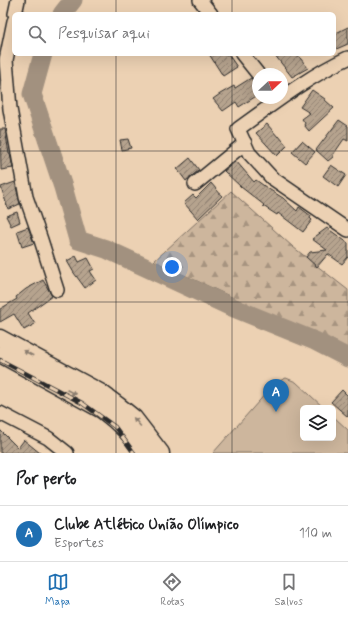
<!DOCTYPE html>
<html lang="pt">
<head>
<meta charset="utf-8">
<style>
	:root { --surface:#fff; --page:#f2f2f2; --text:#202124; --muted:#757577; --line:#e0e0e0; --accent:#1f6fb2 }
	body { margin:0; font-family:Mynerve,sans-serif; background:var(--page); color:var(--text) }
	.controls { position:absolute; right:12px; bottom:12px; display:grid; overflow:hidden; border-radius:6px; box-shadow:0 4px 16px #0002 }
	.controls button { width:36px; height:36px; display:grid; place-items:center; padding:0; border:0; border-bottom:1px solid var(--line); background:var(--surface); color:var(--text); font:20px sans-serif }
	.compass { position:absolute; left:252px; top:68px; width:36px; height:36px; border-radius:50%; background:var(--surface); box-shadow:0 4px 16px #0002; rotate:68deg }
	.you { position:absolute; left:172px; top:267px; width:14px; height:14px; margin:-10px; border:3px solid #fff; border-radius:50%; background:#1a73e8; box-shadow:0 0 0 6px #1a73e833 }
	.badge { display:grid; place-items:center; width:26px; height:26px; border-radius:50%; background:var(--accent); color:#fff; font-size:13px; font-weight:700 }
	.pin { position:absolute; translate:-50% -33px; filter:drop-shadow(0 1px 2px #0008) }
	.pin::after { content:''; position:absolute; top:21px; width:14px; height:12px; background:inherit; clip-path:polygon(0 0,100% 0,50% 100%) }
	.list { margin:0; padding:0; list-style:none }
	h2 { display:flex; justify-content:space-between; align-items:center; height:52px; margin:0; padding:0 16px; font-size:17px }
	h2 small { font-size:13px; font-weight:400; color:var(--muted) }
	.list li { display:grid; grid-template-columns:26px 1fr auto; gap:12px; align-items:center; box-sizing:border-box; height:56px; padding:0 16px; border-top:1px solid var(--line) }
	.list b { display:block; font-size:15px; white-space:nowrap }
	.list p { margin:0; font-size:13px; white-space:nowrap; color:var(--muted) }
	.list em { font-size:13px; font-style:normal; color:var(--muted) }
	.icon { flex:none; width:22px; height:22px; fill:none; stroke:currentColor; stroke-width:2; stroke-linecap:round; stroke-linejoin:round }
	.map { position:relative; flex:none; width:348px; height:453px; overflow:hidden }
	.search { position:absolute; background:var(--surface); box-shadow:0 4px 16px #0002; left:12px; right:12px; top:12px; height:44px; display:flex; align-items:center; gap:10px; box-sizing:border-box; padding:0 14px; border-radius:6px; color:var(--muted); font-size:15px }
	.sheet { height:108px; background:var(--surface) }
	nav { display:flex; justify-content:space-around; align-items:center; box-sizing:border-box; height:56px; border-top:1px solid var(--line); background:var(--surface); font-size:11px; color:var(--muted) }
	nav a { display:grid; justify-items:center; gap:2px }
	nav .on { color:var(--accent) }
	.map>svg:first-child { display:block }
	.green { fill:#cdb69d; stroke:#7c7064 }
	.forest { fill:url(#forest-firs); stroke:#7c7064 }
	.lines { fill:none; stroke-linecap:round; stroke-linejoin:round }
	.river { stroke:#a2917f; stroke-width:19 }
	.building { fill:url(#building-hatch); stroke:#2b2b2b }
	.minor-casing { stroke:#2b2b2b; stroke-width:16 }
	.major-casing { stroke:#2b2b2b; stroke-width:19 }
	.minor { stroke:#ecd1b3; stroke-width:13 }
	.major { stroke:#ecd1b3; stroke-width:16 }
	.rail-casing { stroke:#2b2b2b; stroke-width:4.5 }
	.rail { stroke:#ecd1b3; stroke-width:3; stroke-dasharray:9; stroke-linecap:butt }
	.oneway { fill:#8c7e6f }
	.grid { fill:none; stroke:#2b2b2b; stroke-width:1; stroke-opacity:0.55 }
</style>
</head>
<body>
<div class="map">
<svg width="348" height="453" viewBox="0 0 348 453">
	<defs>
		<pattern id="forest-firs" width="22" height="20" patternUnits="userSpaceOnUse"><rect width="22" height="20" fill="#cdb69d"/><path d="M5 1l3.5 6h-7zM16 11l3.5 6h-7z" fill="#a79480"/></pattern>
		<pattern id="building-hatch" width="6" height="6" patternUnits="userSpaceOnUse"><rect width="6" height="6" fill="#b6a38e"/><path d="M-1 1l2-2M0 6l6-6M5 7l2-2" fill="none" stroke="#948574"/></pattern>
	</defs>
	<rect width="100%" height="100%" fill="#ecd1b3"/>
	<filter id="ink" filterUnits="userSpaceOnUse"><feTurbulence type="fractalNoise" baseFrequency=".025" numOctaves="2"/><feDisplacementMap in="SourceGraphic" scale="8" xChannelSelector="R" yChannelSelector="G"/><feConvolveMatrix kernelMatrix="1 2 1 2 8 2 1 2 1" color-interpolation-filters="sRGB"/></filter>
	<g filter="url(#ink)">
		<!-- green -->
		<path class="green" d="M286,378L296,382L324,408H303V438H333V416L348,430V453H213L275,383Z"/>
		<!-- forest -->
		<path class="forest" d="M231,191L293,247L348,290V351L154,261Z"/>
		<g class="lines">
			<!-- river -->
			<g class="river">
				<path d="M62,14L73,0"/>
				<path d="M43,54L32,94L63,187L78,240L106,249L229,306L315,341L348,358"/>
			</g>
		</g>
		<!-- building -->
		<g class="building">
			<path d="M348,27V44L334,50V34Z"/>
			<path d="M209,54H228L237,67L223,76Z"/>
			<path d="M274,54H297L308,68L292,77Z"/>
			<path d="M251,78L258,86V95L239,107L236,102L223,111L213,99L220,94L234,86L235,88Z"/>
			<path d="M312,90L325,99V100L334,108L309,131L304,125L305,123L302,119L310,113L300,107Z"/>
			<path d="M339,120L348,126V141L344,139L333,155V157L328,161L316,150Z"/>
			<path d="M267,124L278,137L279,136L287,146L277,156L256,133Z"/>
			<path d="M0,129H5L9,154H10L13,168L1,170Z"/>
			<path d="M128,139L131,148L122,150L120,140Z"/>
			<path d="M302,141L315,152L305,163L292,152Z"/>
			<path d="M190,158L199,170L186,181L177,169Z"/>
			<path d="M236,161L254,182L256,180L267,188L283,198L297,211L299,207L311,216L310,218L312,220L303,232L278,213L277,215L263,206L264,205L241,187L224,171Z"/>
			<path d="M331,165L346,175L338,187L323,176Z"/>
			<path d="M15,182L20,204L8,209L1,187Z"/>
			<path d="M211,183L222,196L198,219L184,203L193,195L196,198Z"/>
			<path d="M17,212L20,222L11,226L6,216Z"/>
			<path d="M28,227L34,243L22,247L17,231Z"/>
			<path d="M327,228L348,243V257L342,264L328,254L317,267L306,257L310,252L327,250L312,239Z"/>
			<path d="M76,256L79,262L88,258L94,269L90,271L96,280L85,288L74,273L67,261Z"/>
			<path d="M43,280L52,296L28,313L35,324L24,330L14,314L0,322V309L17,299L16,297L26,289Z"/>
			<path d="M342,390L348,396V417L331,402Z"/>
			<path d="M0,430L18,448L24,440L40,453H0Z"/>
		</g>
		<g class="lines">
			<!-- minor casing -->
			<g class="minor-casing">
				<g id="minor">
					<path d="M200,0L211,14"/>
					<path d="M15,14L18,0"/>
					<path d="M14,21L6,60L10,109L26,197L41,240L57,290"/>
					<path d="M242,54L258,74"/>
					<path d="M348,58C309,76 273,104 238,129L249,153L272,178L348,230"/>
					<path d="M195,184L245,143"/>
					<path d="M0,413L48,438L67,453"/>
				</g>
			</g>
			<!-- major casing -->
			<g class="major-casing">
				<g id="major">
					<path d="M0,338L100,392L119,406L134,418L161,453"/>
					<path d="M0,354L102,410C118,422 133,436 144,453"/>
				</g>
			</g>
			<!-- minor -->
			<use href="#minor" class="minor"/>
			<!-- major -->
			<use href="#major" class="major"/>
			<!-- rail casing -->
			<g class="rail-casing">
				<path id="rail" d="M0,360L82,403L115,427L134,453"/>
			</g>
			<!-- rail -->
			<use href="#rail" class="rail"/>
		</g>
		<!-- one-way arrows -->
		<defs><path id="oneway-solid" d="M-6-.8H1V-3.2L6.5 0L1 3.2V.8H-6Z"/></defs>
		<g class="oneway">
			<use href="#oneway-solid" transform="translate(28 353) rotate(-152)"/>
			<use href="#oneway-solid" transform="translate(71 392) rotate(28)"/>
			<use href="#oneway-solid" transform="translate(137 422) rotate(-130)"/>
		</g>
	</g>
	<!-- grid -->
	<path class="grid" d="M116,0V14M232,0V14M116,54V453M232,54V453M0,151H348M0,302H348"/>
</svg>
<div class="controls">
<button><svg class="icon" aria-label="layers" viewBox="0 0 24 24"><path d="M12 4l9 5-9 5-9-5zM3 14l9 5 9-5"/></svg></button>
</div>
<svg class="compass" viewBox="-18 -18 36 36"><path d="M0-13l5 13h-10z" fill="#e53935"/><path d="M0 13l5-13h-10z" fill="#757577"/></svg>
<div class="you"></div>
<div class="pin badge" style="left:276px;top:412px">A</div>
<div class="search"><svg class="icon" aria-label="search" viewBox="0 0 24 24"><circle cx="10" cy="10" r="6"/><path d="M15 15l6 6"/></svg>Pesquisar aqui</div>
</div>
<section class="sheet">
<h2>Por perto<small></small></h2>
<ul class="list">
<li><span class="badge">A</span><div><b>Clube Atlético União Olímpico</b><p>Esportes</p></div><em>110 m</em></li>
</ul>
</section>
<nav>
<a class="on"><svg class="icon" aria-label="map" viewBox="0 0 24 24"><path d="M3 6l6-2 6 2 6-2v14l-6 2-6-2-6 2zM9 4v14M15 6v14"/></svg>Mapa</a>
<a><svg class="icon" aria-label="directions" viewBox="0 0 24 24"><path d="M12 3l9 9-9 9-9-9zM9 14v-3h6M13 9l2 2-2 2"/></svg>Rotas</a>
<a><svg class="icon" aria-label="saved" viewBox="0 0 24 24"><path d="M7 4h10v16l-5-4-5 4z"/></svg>Salvos</a>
</nav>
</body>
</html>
